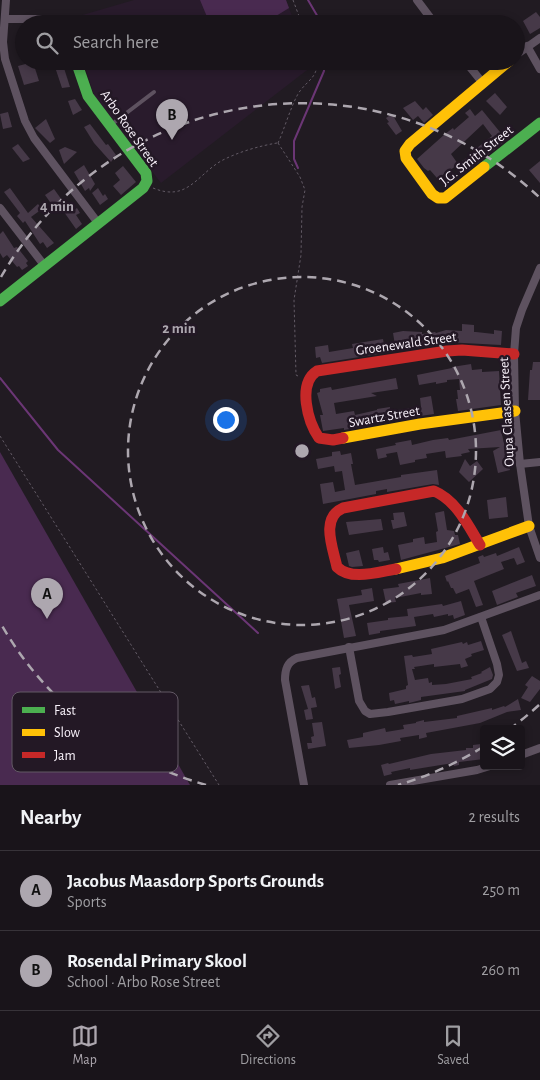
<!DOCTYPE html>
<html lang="en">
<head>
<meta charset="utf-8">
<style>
	:root { --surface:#19141a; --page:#221d23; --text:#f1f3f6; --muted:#9f9ea2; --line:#373339; --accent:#ada7af }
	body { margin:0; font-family:"Alegreya Sans",sans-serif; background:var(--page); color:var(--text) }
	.controls { position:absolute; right:15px; bottom:15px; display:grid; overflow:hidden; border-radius:5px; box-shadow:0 2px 8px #0003 }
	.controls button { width:45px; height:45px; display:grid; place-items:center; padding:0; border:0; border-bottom:1px solid var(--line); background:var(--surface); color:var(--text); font:25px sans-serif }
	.you { position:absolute; left:225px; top:419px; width:18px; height:18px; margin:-12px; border:4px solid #fff; border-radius:50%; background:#1a73e8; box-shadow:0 0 0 8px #1a73e833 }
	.badge { display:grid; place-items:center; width:32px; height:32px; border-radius:50%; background:var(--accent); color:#111; font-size:16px; font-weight:700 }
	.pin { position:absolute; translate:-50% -41px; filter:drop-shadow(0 1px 2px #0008) }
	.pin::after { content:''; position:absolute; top:26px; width:18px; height:15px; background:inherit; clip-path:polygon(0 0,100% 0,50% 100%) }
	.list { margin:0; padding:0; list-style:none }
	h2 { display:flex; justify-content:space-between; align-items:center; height:65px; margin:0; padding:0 20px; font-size:21px }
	h2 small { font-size:16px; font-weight:400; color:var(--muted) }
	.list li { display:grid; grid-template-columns:32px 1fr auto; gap:15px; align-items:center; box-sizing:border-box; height:80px; padding:0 20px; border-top:1px solid var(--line) }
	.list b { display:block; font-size:19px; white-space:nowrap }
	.list p { margin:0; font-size:16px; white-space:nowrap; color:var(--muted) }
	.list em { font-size:16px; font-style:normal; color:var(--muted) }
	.icon { flex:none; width:28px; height:28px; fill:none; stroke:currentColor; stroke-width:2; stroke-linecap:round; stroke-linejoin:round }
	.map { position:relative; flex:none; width:540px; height:785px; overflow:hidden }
	.search { position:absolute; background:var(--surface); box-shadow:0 2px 8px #0003; left:15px; right:15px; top:15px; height:55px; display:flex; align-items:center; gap:12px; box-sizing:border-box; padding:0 18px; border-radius:28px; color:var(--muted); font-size:19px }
	.sheet { height:225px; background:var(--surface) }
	nav { display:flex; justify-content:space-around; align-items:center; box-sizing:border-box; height:70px; border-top:1px solid var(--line); background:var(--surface); font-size:14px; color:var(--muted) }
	nav a { display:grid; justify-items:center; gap:2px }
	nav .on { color:var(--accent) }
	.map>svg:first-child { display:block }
	.built { fill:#291b2c }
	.green { fill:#492a50 }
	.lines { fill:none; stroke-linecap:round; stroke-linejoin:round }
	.stream { stroke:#6b3675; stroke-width:2 }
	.building { fill:#463948 }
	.path { stroke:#625a65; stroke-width:1; stroke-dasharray:2.5 2.5; stroke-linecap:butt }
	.lane { stroke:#5e5260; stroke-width:4 }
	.street { stroke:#5e5260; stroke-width:8 }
	.fast { stroke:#4caf50; stroke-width:11 }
	.slow { stroke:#ffc107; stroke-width:11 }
	.jam { stroke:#c62828; stroke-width:11 }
	.ring { fill:none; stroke:#ada7af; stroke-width:2.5; stroke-dasharray:9 6 }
	.labels { text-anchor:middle; stroke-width:5; stroke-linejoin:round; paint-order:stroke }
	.street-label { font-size:14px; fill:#f9f2fb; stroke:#231825 }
	.key { fill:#231825; stroke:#635965; stroke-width:1 }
	.key-label { font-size:14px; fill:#f9f2fb }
	.centre { fill:#ada7af; stroke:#231825; stroke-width:2.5 }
	.ring-label { font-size:15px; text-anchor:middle; font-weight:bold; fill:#ada7af; stroke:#231825; stroke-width:5; stroke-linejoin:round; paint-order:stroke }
</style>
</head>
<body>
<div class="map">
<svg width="540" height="785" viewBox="0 0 540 785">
	<rect width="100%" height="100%" fill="#211b22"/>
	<!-- built -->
	<g class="built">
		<path d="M134,0H286L295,24H79V16Z"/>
		<path d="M83,61H309L311,67L161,183L95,98Z"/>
	</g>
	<!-- green -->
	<g class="green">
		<path d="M200,0H286L289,8L263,24H210Z"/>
		<path d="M0,452L190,785H0Z"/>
	</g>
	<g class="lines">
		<!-- stream -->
		<g class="stream">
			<path d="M308,0L322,24"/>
			<path d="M298,168L294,159V141L324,71V61"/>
			<path d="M0,378L58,450L258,633"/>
		</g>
	</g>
	<!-- building -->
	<g class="building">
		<path d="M536,12L540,17V28L530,34L523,21Z"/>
		<path d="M33,62L39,81L24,85L18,66Z"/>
		<path d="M64,68L70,87L62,88L56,70Z"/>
		<path d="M495,93L507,107L500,115L486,101Z"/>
		<path d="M75,99L82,110L73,115L68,101Z"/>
		<path d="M415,101L423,110L426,107L433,115L424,123L418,116L413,120L403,108Z"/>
		<path d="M470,109L475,116L482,110L504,137L502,139L504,142L469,170L462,161L479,150L477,148L492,136L483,124L451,154L458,164L448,172L437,178L430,170L428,171L424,168L417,159L445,134L453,128L454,130L469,117L465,113Z"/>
		<path d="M8,112L12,127L3,129L0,114Z"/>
		<path d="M392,114L402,131L396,135L387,123L389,122L386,118Z"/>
		<path d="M46,119L55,139L50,143L35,128Z"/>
		<path d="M90,124L106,145L108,144L116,155L111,162L94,143L84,127Z"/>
		<path d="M18,144L30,159L23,162L12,148Z"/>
		<path d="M65,147L77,152L64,164L59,150Z"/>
		<path d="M540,161V183L529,170Z"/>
		<path d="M84,165L95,184L90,191L89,188L85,191L74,172Z"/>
		<path d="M123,166L136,182L121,195L113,186L120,180L115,173Z"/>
		<path d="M10,188L28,213L38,204L42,209L31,217L54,243L47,248L43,242L40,244L25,221L23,223L17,216L20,213L4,192Z"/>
		<path d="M98,188L103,196L105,194L108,199L100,205L92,193Z"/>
		<path d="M54,189L64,203L55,209L45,195Z"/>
		<path d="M70,207L73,211L77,208L80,213L76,215L82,224L76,229L64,212Z"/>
		<path d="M3,231L14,248L17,247L28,261L26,263L28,266L22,270L19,266L17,267L7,255L3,258L0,253V234Z"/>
		<path d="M462,324L474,325V332H476L494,334V330L502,331L501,345L445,342V344L396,351L393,333L403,331L422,332V334L435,332L436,333L446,330L462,331Z"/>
		<path d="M383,339L385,353L322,363L320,357L316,358L315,347L328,345L329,352L353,348L352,344Z"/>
		<path d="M533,362H540V400H528L530,370H532Z"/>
		<path d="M471,364L472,370L482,369V372L499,371L501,405L458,411L456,399H458L457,390H460L459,379L447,380V382L436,384V382L419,385L417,375L452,368V367Z"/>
		<path d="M396,378L398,389L371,393L377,396L334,403L336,414L354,411L355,415L377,410V409L390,407V411L421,407L420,398L431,396L434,414L372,423V425L344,430V428L323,431L320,415H323L317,393L320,392V389L331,387L332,390Z"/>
		<path d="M501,430L510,470L498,473L493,451L500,447L468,449L470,452L461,454L462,456L446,458L445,451L426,454L427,458L415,460V462L400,465L397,452L386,454L387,457L378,459L376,449L396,445L395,443L411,440L412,445L433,440L448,438L449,440Z"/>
		<path d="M340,451L341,455L351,453L353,464H351L355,485L401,477V475L437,470L439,485L433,484L387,492V489L376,491V494L323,504L320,484L333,482L335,492L345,490L342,471L335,472L334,466L318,469L316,459L332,456V452Z"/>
		<path d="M465,459L470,466L477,461L483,469L469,482L459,472Z"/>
		<path d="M506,497L508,517L489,519L487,500Z"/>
		<path d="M444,511L447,530L454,531L455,535H458L460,544L401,560L398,545L413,542V539L424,537L425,544L437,542L436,532L438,531L435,513Z"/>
		<path d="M404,512L407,526L393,529L391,520H394L393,513Z"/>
		<path d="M381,519L383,530L349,535L346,522Z"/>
		<path d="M383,547L384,553L388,552L390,560L379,562L378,560H374L372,549Z"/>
		<path d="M519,547L525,562L517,565L514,558L501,562L504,569L474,581L483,605L476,607L469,589L456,594L453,588H451L448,581L447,582L445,576L480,563L478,557L483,555L484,557L496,553L497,556Z"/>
		<path d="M359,550L363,566L352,567L349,566L346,553Z"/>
		<path d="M532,575L536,586L516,593L518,597L497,605L492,591Z"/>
		<path d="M430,578L432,594L421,595V593L395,598L396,602L386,603L383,589L399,587L398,584Z"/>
		<path d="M372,588L374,601L349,605L356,636L344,638L337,599L362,595L361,590Z"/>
		<path d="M461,601L465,615L454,619L453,615L448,616V614L434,617L433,614L414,617L416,626L380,631V633L369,635L367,623L388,620V618L408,616L407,609L442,604L443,606Z"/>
		<path d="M511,631L522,663L526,661L529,668L517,671L502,635Z"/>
		<path d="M481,641L484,650L471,654L472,656L465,659L468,666L461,668L460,664L434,667V664L414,667L415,669H412L415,680L428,678L429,683L432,682V685L446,684L472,679L471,677L482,673L481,672L490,667L493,675L492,679L465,690V691L421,697V700L409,703V701L395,704L394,700L390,701L389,693L406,689V686L408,685L404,656L412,655L413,657L432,654L431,649L462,642L463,644L467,642L468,645Z"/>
		<path d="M340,667L341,674L339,675L341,687L335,689L332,668Z"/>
		<path d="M532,676L540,681V689L530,702L521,698L528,687L525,685Z"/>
		<path d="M309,685L312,698L315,697L317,707L311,708L313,719L306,720L304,710L308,709L301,686Z"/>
		<path d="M518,699L521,710L507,712L480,723L426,733L427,737L419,739V735L400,738L401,741L379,745L349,748L347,740L363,737V733L385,728L386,732L404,729L403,725L416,723V722L424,720V722L457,718V716L492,708V710L504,706L505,707Z"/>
		<path d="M322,722L326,746L308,749L307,743H312L311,737L314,736L312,723Z"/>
		<path d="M481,744H484V759L459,762V765L454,766L453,763L410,770V768L391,772L392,774L384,776L381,765L388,763L389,764L431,754L466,750V748H473V745Z"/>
	</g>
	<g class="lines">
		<!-- path -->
		<g class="path">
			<path d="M293,0L302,24"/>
			<path d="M278,143L300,177L305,190L302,207L301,255L294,300L296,375L300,377"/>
			<path d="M278,143C284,130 293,100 300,91C308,80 318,77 317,61"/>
			<path d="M153,188C187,202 196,176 221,161C238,152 259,146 277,143"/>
			<path d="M0,436L219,785"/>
		</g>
		<!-- lane -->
		<path class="lane" d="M112,124L154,92"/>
		<!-- street -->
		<g class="street">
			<path d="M6,0L3,42L5,59L25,121L34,138L98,223"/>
			<path d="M417,0L435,24"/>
			<path d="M5,19H52L63,24"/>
			<path d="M527,46L540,69"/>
			<path d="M516,55L540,38"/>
			<path d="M465,61L482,82"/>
			<path d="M0,208L44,265"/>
			<path d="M540,268L522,310L516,328L514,354L515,411L520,464L529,526L540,558"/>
			<path d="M520,464L540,462"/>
			<path d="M349,647L359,701L365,711L370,714L388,712L462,699L490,689L497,682L499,675L497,664L481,617"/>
			<path d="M521,755L540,748"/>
			<path d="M304,785L285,680C285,670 287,662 297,658L444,630L540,595"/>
			<path d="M390,785L477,770L490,766"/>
		</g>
		<!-- fast -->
		<g class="fast">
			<path d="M484,167L540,123"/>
			<path d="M0,301L143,188L147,181L146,173L88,96L76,61"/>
		</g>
		<!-- slow -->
		<g class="slow">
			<path d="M484,167L445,198H438L432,194L406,158L405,151L410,144L509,61"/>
			<path d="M343,438L420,424L515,411"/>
			<path d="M396,569L442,558L529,526"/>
		</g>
		<!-- jam -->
		<g class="jam">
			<path d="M343,438L333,440L319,438C308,422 297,384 317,371L447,351L462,350L514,354"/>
			<path d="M396,569C378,572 351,581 337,567C333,548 320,518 343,508L434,491C456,500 468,525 480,545"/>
		</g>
	</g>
	<!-- distance rings -->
	<g class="ring">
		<circle cx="302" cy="451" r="174"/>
		<path d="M539 705A347 347 0 0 1 511 728M483 747A347 347 0 0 1 398 785M206 785A347 347 0 0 1 1 624M1 277A347 347 0 0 1 539 197"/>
	</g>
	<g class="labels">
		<!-- street labels -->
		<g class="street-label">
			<text transform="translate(130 128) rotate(55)" y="5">Arbo Rose Street</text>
			<text transform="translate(476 155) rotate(-38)" y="5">J.G. Smith Street</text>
			<text transform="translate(406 343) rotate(-8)" y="5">Groenewald Street</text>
			<text transform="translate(506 412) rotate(-93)" y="5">Oupa Claasen Street</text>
			<text transform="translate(384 416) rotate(-10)" y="5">Swartz Street</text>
		</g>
	</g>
	<!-- legend -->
	<rect x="12" y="692" width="166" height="80" rx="8" class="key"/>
	<rect x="22" y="707" width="23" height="6" fill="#4caf50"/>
	<rect x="22" y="729" width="23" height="7" fill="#ffc107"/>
	<rect x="22" y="752" width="23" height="6" fill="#c62828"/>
	<g class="key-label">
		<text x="54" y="715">Fast</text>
		<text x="54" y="737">Slow</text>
		<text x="54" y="760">Jam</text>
	</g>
	<circle cx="302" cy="451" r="8" class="centre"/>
	<g class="ring-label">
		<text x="57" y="211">4 min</text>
		<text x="179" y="333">2 min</text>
	</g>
</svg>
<div class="controls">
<button><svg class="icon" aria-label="layers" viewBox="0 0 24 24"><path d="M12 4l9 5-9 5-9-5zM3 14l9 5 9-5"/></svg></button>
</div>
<div class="you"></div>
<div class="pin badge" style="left:47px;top:619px">A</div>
<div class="pin badge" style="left:172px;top:140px">B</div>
<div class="search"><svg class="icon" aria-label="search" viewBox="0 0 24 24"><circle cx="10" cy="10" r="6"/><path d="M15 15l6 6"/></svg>Search here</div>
</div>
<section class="sheet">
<h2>Nearby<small>2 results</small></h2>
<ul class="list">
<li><span class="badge">A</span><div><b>Jacobus Maasdorp Sports Grounds</b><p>Sports</p></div><em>250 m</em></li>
<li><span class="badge">B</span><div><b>Rosendal Primary Skool</b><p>School · Arbo Rose Street</p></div><em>260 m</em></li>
</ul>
</section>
<nav>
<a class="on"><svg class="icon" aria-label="map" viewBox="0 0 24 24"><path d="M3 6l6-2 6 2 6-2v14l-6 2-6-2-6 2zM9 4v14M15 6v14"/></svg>Map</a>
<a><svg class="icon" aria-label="directions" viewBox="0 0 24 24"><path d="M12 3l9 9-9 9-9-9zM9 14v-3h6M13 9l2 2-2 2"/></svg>Directions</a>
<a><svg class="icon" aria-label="saved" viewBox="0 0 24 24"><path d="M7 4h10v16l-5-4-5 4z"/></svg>Saved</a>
</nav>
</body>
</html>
